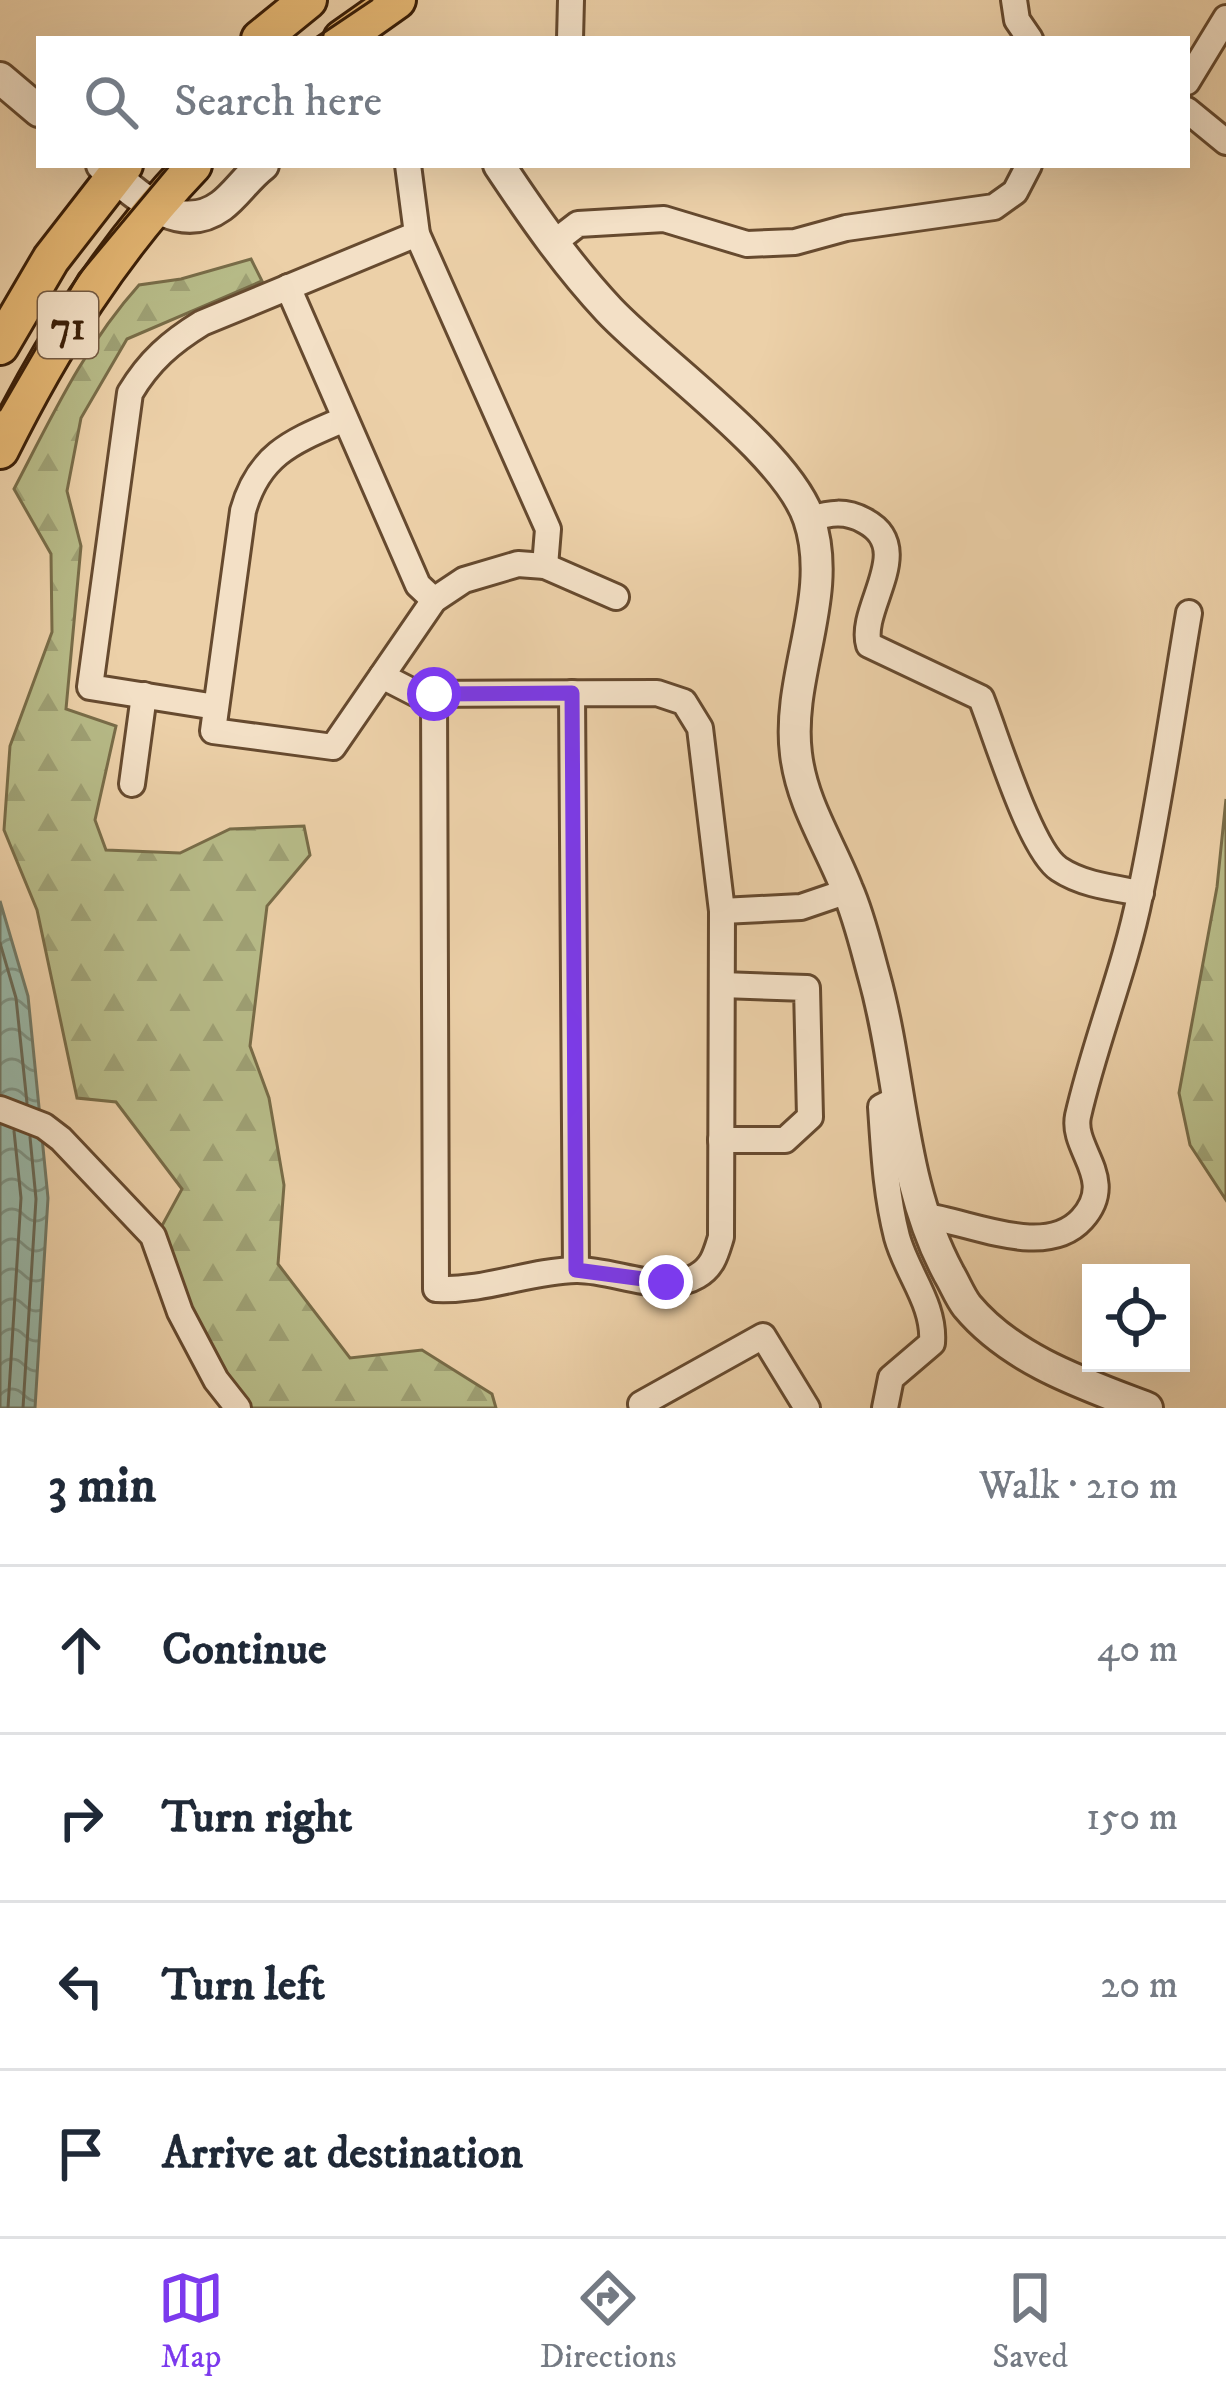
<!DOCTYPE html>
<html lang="en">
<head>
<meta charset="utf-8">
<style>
	:root { --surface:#fff; --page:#f2f2f3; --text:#1f2937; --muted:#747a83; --line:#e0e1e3; --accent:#7c3aed }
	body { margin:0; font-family:"IM FELL DW Pica",serif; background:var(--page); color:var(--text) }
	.controls { position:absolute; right:36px; bottom:36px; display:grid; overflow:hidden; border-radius:0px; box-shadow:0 12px 48px #0002 }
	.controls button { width:108px; height:108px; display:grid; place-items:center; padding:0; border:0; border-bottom:3px solid var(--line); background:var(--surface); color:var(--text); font:60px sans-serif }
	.stop { position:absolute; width:36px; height:36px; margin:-27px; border:9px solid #7c3aed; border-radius:50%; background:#fff }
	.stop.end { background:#7c3aed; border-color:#fff; box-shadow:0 3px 12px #0008 }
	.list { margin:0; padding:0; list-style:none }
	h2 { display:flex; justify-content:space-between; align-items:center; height:156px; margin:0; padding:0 48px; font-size:51px }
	h2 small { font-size:39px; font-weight:400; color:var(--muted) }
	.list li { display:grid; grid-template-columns:78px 1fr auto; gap:36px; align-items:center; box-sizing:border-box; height:168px; padding:0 48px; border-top:3px solid var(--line) }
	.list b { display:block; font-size:45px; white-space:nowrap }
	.list em { font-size:39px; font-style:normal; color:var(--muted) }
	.icon { flex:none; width:66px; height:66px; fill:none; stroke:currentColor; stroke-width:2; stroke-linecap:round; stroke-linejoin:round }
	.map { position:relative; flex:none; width:1226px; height:1408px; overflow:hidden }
	.search { position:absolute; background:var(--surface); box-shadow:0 12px 48px #0002; left:36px; right:36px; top:36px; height:132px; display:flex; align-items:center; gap:30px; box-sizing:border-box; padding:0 42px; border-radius:0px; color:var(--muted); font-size:45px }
	.sheet { height:828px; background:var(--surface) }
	nav { display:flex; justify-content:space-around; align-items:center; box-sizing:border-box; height:168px; border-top:3px solid var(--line); background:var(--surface); font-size:33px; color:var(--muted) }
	nav a { display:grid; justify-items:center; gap:6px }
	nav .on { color:var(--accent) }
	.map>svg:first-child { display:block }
	.forest { fill:url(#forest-firs); stroke:#786c48; stroke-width:3 }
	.water { fill:url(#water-waves); stroke:#737a67; stroke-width:3 }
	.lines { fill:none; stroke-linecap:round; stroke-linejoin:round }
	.shore { stroke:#6a6a57; stroke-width:3 }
	.minor-casing { stroke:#664a2f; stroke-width:30 }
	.tertiary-casing { stroke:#664a2f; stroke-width:36 }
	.primary-casing { stroke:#3a1e07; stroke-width:42 }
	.minor { stroke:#f3e0c6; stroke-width:24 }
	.tertiary { stroke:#f3e0c6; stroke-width:30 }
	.primary { stroke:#e6b874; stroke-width:36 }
	.tram { stroke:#3a1e07; stroke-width:3 }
	.route { stroke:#7c3aed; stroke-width:15 }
	.labels { text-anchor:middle; stroke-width:9; stroke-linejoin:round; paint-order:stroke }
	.shield { fill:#f3e0c6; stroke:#725840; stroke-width:3 }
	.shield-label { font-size:39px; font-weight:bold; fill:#3a1e07 }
</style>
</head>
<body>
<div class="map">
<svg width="1226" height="1408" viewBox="0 0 1226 1408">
	<defs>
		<pattern id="forest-firs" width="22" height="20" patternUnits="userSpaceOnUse" patternTransform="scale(3)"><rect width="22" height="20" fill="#b7bb88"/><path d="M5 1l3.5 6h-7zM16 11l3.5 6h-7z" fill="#9ea074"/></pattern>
		<pattern id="water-waves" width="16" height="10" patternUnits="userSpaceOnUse" patternTransform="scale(3)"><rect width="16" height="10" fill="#99b7a7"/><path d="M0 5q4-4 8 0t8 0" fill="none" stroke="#7e9486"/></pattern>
	</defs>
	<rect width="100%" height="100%" fill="#ecd0a8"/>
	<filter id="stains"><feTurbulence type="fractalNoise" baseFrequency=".00167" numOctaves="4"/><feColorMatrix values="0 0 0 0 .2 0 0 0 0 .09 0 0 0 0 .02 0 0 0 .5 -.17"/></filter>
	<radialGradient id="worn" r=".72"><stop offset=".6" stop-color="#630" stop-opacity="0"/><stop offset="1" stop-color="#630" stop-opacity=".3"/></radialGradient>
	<!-- forest -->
	<g class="forest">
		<path d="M251,259L262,281L127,339L81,418L67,491L81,546L66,709L116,726L95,820L106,850L180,853L230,829L304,826L310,855L267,906L250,1046L269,1098L284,1185L278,1264L350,1358L422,1350L492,1394L496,1408H250L213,1360L158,1233L182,1189L116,1102L77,1098L37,910L4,830L10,746L52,632L51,554L14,489C51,418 85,345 139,285L181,279Z"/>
		<path d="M1226,799V1200L1190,1145L1179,1093L1217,887Z"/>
	</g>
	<!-- water -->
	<path class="water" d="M0,901L28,996L48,1198L35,1408H0Z"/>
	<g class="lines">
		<!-- shore -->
		<g class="shore">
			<path d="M0,943L16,998L27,1103"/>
			<path d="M8,1408L21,1198L14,1131"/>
			<path d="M23,1408L36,1199L30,1137"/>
		</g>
		<!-- minor casing -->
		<g class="minor-casing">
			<g id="minor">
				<path d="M1014,0L1017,20L1030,39"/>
				<path d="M570,39L571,0"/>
				<path d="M1187,82L1226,18"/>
				<path d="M1187,110L1226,142"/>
				<path d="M408,165L417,234L548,529L545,566"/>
				<path d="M552,244L578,224L664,219L747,244L795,242L846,228L994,207L1015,192L1029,165"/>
				<path d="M288,287L418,585L434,600"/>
				<path d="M345,419C294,441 259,453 243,511L213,731L333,747L434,600L464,580L518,564L545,566L616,597"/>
				<path d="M810,519C830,513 845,510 865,521C917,549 858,608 869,645L981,698C996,735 1030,850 1059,869C1083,885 1114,888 1141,893"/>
				<path d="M382,676L417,694L657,693L684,702L700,728L722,911L721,1237C716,1253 713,1267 697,1276C664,1296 613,1269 576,1270C529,1271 487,1291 436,1289L434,694"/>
				<path d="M572,693L576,1270"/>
				<path d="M216,707L90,687L130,393C149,361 171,342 202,323L417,234"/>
				<path d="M132,784L144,695"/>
				<path d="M722,911L801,907L848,891"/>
				<path d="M0,1109L44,1126L61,1139L153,1236L180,1312L216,1380L238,1408"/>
				<path d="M721,1140H785L810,1117L807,988L722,985"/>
				<path d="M924,1216C969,1221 1045,1260 1082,1219C1118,1179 1071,1150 1078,1116C1095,1041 1125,970 1140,895C1160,802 1173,707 1189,613"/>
				<path d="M643,1408L641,1404L763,1336L807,1408"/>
				<path d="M885,1408L891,1378L932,1343C935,1304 907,1274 897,1237C886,1194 884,1151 881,1107L899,1098"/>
			</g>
		</g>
		<!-- tertiary casing -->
		<g class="tertiary-casing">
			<g id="tertiary">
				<path d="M0,78L39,111"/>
				<path d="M102,165C133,191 177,238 221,206C236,195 247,177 263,165"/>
				<path d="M499,165C533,216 567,265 609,310C660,364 787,453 809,519C835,595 786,676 796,754C802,804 829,843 847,889C859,916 866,947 874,976C902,1076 899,1182 949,1274C955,1284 960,1297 967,1306C1012,1360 1084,1384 1147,1408"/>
			</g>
		</g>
		<!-- primary casing -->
		<g class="primary-casing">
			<g id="primary">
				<path d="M260,39L308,0"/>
				<path d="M342,39L397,0"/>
				<path d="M0,346L51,259L124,165"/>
				<path d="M0,450C52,345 112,250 193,165"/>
			</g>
		</g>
		<!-- minor -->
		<use href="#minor" class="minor"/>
		<!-- tertiary -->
		<use href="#tertiary" class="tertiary"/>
		<!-- primary -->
		<use href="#primary" class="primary"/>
		<!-- tram -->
		<g class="tram">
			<path d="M314,39L372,0"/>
			<path d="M0,410L79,274L170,165"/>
		</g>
	</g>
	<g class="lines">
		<!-- route -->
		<path class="route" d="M434,694L572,693L576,1270L666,1282"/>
	</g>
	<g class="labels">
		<!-- shield labels -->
		<rect class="shield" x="38" y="292" width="60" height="66" rx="9"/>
		<g class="shield-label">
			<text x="68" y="339">71</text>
		</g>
	</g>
	<rect width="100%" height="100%" filter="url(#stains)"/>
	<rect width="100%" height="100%" fill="url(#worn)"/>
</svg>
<div class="controls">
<button><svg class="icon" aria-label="locate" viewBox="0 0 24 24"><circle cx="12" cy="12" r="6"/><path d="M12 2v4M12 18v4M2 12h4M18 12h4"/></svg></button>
</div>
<div class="stop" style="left:434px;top:694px"></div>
<div class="stop end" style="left:666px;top:1282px"></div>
<div class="search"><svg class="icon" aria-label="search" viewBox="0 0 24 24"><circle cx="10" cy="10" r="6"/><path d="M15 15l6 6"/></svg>Search here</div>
</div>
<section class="sheet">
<h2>3 min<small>Walk · 210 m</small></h2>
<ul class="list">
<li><svg class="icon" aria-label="ahead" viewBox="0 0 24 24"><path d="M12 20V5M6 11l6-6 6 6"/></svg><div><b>Continue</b></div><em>40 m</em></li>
<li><svg class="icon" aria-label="right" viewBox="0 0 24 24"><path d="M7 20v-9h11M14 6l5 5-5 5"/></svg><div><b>Turn right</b></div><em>150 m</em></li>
<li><svg class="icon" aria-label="left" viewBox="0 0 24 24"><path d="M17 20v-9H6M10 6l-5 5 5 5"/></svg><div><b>Turn left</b></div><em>20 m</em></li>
<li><svg class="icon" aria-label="arrive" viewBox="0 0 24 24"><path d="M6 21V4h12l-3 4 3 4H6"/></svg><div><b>Arrive at destination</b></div></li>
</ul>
</section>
<nav>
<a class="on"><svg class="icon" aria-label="map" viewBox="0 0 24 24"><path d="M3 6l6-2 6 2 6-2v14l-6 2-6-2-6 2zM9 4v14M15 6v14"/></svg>Map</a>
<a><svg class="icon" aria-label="directions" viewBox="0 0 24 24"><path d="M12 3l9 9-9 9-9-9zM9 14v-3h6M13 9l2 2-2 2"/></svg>Directions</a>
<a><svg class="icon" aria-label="saved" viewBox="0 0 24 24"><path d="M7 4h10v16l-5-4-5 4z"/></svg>Saved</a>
</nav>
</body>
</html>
